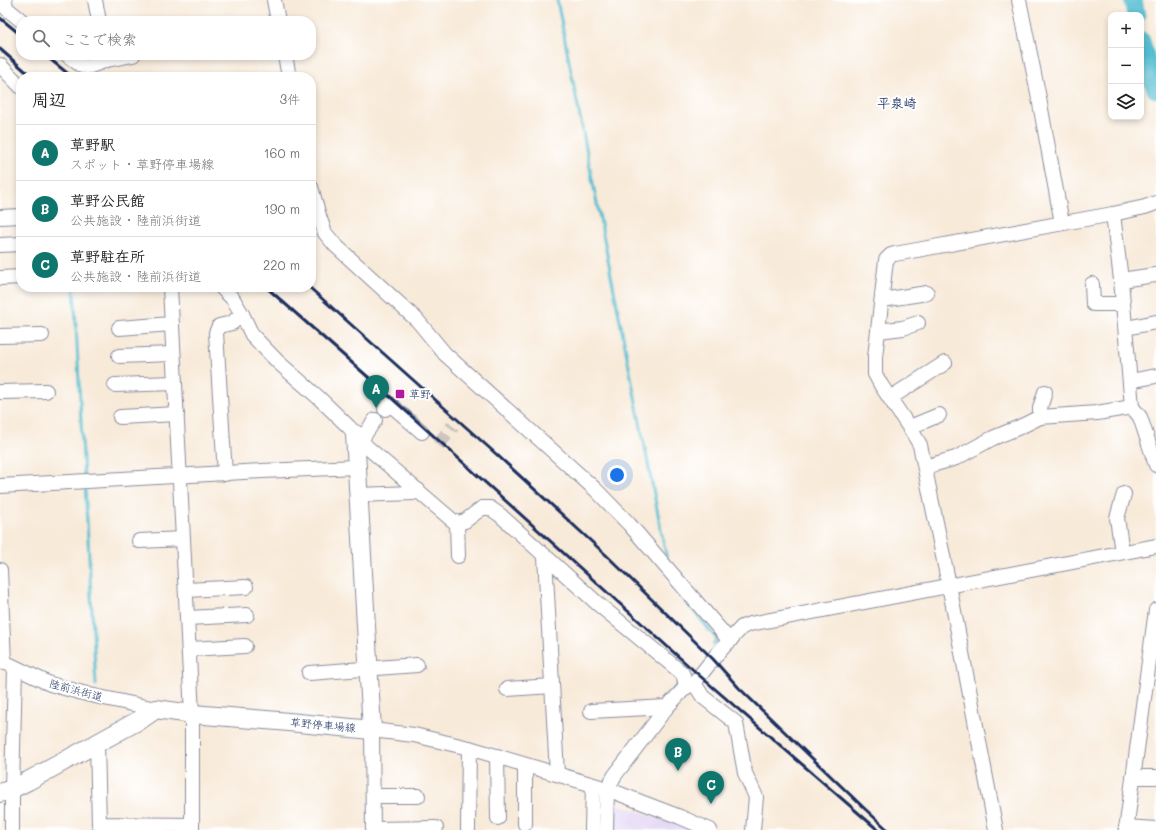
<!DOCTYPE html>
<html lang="ja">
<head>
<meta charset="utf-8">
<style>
	:root { --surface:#fff; --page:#f6f6f6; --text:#222; --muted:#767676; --line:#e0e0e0; --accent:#0f766e }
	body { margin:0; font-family:Mali,"Klee One",sans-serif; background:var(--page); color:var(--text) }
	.controls { position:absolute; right:12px; top:12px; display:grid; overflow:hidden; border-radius:8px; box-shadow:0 2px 6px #0003 }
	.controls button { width:36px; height:36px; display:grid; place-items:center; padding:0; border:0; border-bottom:1px solid var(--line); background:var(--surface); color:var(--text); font:20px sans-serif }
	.you { position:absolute; left:617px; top:475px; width:14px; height:14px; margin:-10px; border:3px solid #fff; border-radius:50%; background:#1a73e8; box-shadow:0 0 0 6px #1a73e833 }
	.badge { display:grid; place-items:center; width:26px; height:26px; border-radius:50%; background:var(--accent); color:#fff; font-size:13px; font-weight:700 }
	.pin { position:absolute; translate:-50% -33px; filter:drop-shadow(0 1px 2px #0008) }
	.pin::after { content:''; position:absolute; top:21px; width:14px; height:12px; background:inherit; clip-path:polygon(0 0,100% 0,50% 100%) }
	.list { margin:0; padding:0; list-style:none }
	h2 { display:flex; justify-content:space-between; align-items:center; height:52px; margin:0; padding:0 16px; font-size:17px }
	h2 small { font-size:13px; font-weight:400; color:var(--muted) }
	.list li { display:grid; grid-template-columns:26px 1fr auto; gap:12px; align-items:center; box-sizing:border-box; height:56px; padding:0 16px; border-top:1px solid var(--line) }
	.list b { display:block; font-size:15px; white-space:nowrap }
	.list p { margin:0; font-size:13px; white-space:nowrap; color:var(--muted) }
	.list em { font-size:13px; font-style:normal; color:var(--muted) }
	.icon { flex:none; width:22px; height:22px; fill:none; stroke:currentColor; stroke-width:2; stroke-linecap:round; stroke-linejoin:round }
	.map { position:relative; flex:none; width:1156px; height:830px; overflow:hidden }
	.search { position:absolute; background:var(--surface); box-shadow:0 2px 6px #0003; left:16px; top:16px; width:300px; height:44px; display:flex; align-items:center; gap:10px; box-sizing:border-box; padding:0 14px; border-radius:16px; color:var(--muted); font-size:15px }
	.panel { position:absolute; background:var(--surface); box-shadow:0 2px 6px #0003; left:16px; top:72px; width:300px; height:220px; border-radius:16px }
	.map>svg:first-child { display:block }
	.built { fill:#e1d4f4 }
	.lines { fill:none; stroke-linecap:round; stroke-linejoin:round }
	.stream { stroke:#55bed1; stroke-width:3 }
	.river { stroke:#55bed1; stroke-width:19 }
	.minor-tunnel { stroke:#ccc5c0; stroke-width:14; stroke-dasharray:14 7; stroke-linecap:butt }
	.minor-casing { stroke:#8a8c9c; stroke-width:16 }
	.major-casing { stroke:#8a8c9c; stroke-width:20 }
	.minor { stroke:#fff; stroke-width:14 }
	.major { stroke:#fff; stroke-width:18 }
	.rail { stroke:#1b2f5e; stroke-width:3 }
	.poi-dot { fill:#b5179e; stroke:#fff; stroke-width:1.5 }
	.labels { text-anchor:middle; stroke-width:4; stroke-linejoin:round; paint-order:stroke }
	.poi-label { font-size:11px; fill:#1b2f5e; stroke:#fff; text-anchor:start }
	.street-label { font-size:11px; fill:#1b2f5e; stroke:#fff }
	.quarter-label { font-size:13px; font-weight:bold; fill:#1b2f5e; stroke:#fff }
</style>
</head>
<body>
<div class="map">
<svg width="1156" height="830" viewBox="0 0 1156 830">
	<rect width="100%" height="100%" fill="#fff"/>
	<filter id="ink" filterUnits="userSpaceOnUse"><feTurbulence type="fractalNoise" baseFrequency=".025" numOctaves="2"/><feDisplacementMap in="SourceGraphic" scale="8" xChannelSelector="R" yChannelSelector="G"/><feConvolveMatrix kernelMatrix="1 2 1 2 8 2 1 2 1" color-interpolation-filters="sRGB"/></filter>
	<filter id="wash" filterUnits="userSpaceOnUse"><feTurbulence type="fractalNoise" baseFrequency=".012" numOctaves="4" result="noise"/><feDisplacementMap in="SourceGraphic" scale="16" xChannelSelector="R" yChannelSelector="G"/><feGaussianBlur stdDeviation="0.9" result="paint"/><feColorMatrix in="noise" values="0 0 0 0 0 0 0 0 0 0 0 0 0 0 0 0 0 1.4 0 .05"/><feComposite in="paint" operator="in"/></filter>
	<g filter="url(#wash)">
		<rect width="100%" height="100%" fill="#f8ead9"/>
		<!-- built -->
		<path class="built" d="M615,803L693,830H609V805Z"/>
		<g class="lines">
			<!-- stream -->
			<g class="stream">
				<path d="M557,0L667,560"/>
				<path d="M74,287L84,478"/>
				<path d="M85,485L96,685"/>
				<path d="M680,594L716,638V641L713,644"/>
				<path d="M666,698L678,684"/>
			</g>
			<!-- river -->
			<g class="river">
				<path d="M1133,0L1136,15"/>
				<path d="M1141,41L1149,71L1156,89"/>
			</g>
		</g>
	</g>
	<g filter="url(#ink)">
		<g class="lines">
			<!-- minor-tunnel -->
			<path class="minor-tunnel" d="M438,445L453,426"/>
			<!-- minor casing -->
			<g class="minor-casing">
				<g id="minor">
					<path d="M5,0L6,8L22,21"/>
					<path d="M95,0L99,21"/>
					<path d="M274,0L278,21"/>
					<path d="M1019,0L1038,93L1062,223"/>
					<path d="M67,55L82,66L88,67L107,60L133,55"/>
					<path d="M285,55L289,77"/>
					<path d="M0,65L21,87"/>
					<path d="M311,187L319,216L325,233L335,245L417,320L445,354L596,490L629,524L730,641"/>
					<path d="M1113,214L1121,280L1132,407L1140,417L1156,465"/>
					<path d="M0,217L21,216"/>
					<path d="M0,245L21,244"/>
					<path d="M0,278L21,277"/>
					<path d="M1121,280L1155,275"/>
					<path d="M1092,284L1093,304H1123"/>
					<path d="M170,287L192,714V830"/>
					<path d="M221,287L233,299L242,314L252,335L278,362L319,398L349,427L367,447L452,520L457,523L465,521L482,508H490L500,515L598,604L682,673L685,680V688L667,707L615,775L607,789L606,830"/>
					<path d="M882,300L927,293"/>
					<path d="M119,328L172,324"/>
					<path d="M1126,328L1156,322"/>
					<path d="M878,331L903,328L918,323"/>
					<path d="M0,336L42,335"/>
					<path d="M119,356L173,354"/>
					<path d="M1130,381L1156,376"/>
					<path d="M115,385L175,383"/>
					<path d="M0,392L46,391"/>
					<path d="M890,398L945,363"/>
					<path d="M385,409L390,404L422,432"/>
					<path d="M120,417L177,414"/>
					<path d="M1040,417V408L1045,392"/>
					<path d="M910,427L939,415"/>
					<path d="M361,440L375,420"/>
					<path d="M925,467L956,458L993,438L1022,426L1040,417L1097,413L1132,407"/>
					<path d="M225,474L216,333L219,326L232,323L242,314"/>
					<path d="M0,486L262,471L357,467"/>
					<path d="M358,495L413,493L418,490"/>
					<path d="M457,523L458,556"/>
					<path d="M139,541L183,539"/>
					<path d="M1122,552L1117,518L1124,494"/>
					<path d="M545,557L557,774"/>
					<path d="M0,570L4,663"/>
					<path d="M186,590L246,587"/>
					<path d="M187,618L247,615"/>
					<path d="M189,649L245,646"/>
					<path d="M0,660L50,684L90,695L156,709"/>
					<path d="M309,673L417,665"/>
					<path d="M694,683L703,697L736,723L745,773L756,797L753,830"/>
					<path d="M685,688L694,683L717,654L742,627L750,624L1156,546"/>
					<path d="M507,689L552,686"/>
					<path d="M591,711L667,707"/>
					<path d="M97,742L99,824L192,825"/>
					<path d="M497,756L498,818"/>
					<path d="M1133,777H1156"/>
					<path d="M373,796H418"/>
					<path d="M525,824V765"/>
					<path d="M1126,827L1156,829"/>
					<path d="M373,829L436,828"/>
					<path d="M12,830V789L15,668"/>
					<path d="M373,830L372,730L414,735L469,748L607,789L680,817L710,830"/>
					<path d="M468,830L469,748"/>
					<path d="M592,830L593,785"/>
					<path d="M996,830L949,585L920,445L913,433L881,385L875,374V357L886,260L891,255L895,254L1113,214L1145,207L1156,203"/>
					<path d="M1126,830L1156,610"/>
				</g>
			</g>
			<!-- major casing -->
			<g class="major-casing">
				<path id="major" d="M0,793L12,789L28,781L143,718L156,709L192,714L278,721L372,730L355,434"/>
			</g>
			<!-- minor -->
			<use href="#minor" class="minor"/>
			<!-- major -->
			<use href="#major" class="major"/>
			<!-- rail -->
			<g class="rail">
				<path d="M0,18L21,35"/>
				<path d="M0,49L32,77"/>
				<path d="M45,55L72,77"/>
				<path d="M266,287L376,384L700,676L878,830"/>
				<path d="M309,287L495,453L605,554L713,659L739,688L865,809L888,830"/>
			</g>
		</g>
	</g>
	<!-- markers -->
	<rect class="poi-dot" x="395" y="389" width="10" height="10" rx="2"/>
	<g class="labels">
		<!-- poi labels -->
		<g class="poi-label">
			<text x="409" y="398">草野</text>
		</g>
		<!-- street labels -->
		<g class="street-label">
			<text transform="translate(76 690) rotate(15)" y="4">陸前浜街道</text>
			<text transform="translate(323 725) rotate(5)" y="4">草野停車場線</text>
		</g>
		<!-- quarter labels -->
		<g class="quarter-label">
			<text x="897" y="108">平泉崎</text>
		</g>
	</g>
</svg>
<div class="controls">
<button>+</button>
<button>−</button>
<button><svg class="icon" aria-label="layers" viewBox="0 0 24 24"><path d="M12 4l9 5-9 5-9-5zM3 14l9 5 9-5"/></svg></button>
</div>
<div class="you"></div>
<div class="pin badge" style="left:376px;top:408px">A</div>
<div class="pin badge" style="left:678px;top:771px">B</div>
<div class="pin badge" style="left:711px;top:804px">C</div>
<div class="search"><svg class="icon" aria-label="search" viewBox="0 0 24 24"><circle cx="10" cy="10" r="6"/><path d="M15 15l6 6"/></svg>ここで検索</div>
<section class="panel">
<h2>周辺<small>3件</small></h2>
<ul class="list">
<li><span class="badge">A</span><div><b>草野駅</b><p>スポット · 草野停車場線</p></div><em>160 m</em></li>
<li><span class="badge">B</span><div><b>草野公民館</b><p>公共施設 · 陸前浜街道</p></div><em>190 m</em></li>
<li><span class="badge">C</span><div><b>草野駐在所</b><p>公共施設 · 陸前浜街道</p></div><em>220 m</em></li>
</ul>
</section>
</div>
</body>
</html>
